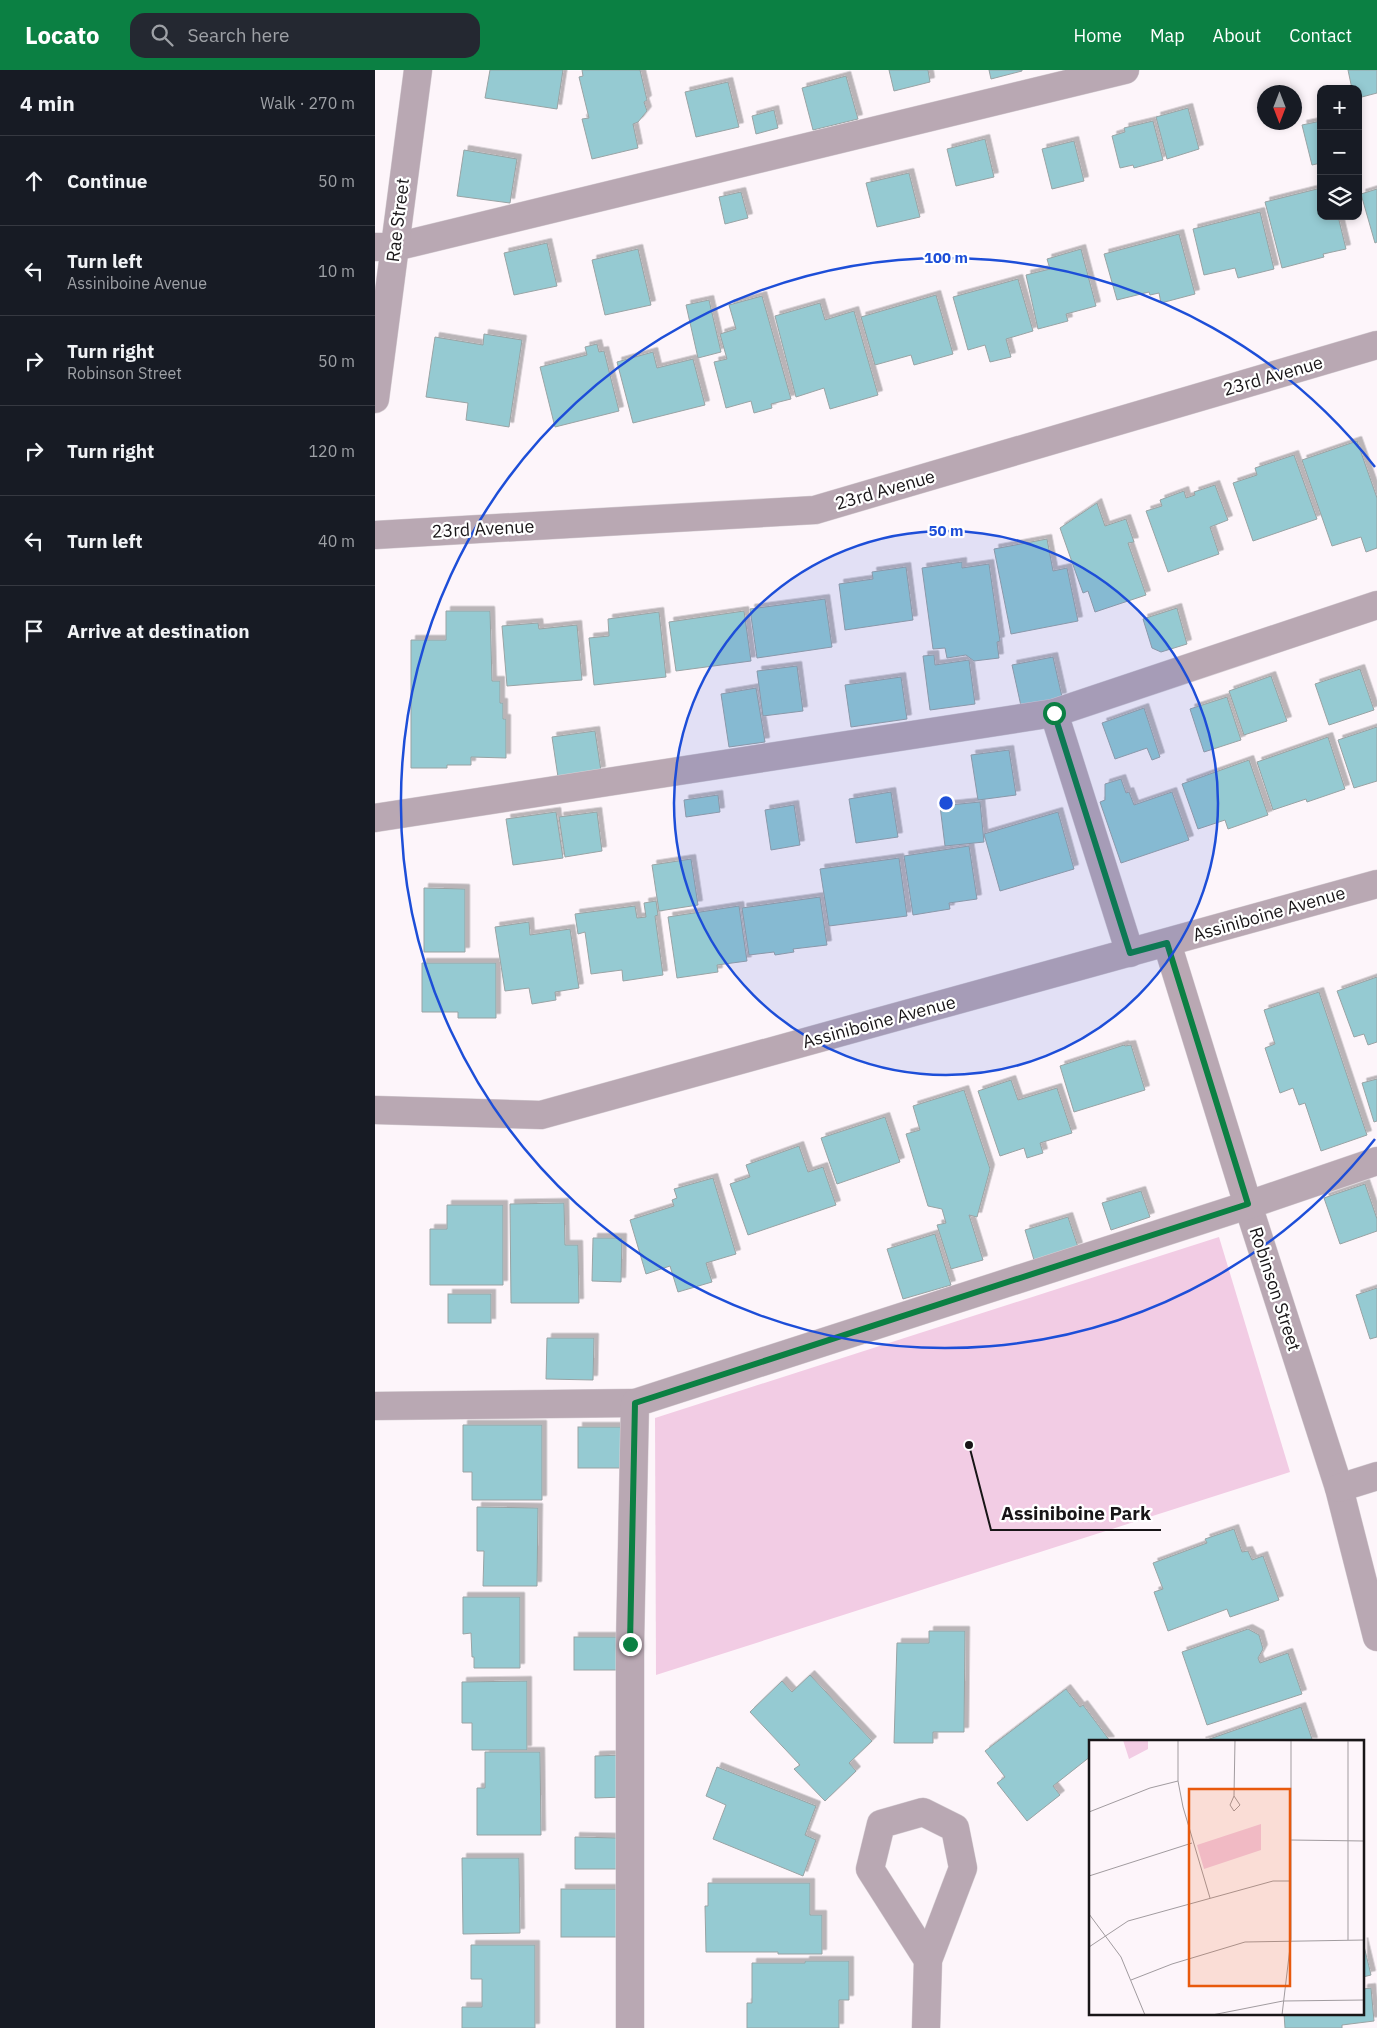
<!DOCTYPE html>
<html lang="en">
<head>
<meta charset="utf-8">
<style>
	:root { --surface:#171b24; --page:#242831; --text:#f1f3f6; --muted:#9ea1a6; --line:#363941; --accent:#0b8043 }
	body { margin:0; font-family:"IBM Plex Sans",sans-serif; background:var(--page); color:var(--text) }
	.controls { position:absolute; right:15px; top:15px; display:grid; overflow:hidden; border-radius:10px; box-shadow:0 2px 8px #0003 }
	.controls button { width:45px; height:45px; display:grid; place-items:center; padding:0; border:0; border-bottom:1px solid var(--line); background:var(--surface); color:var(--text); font:25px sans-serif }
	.compass { position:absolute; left:882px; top:15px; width:45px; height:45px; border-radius:50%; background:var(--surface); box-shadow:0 2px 8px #0003; rotate:180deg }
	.stop { position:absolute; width:15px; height:15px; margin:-11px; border:4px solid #0b8043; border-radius:50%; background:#fff }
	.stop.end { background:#0b8043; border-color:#fff; box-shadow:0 1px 5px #0008 }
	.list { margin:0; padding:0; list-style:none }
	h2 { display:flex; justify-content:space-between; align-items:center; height:65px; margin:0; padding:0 20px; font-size:21px }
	h2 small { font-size:16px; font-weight:400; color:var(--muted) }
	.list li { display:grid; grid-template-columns:32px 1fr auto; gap:15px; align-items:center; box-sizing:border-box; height:90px; padding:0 20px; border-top:1px solid var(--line) }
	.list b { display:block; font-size:19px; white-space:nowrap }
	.list p { margin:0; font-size:16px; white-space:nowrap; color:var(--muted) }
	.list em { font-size:16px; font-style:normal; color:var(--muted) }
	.icon { flex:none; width:28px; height:28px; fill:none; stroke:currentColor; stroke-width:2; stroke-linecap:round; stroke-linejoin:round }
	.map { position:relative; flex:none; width:1002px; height:1958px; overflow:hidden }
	header { display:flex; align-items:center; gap:30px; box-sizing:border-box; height:70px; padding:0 25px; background:var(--accent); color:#fff }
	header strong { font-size:24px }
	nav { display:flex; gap:28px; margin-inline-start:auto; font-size:18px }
	.search { width:350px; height:45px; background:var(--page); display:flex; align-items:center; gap:12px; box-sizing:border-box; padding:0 18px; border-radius:15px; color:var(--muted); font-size:19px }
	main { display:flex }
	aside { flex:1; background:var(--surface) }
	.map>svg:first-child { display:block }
	.green { fill:#f2cce4 }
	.building { fill:#95cad2; stroke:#99a3a4; filter:url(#shadow) }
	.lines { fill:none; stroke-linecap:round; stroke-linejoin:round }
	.minor-casing { stroke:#d8d1d6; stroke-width:29 }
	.minor { stroke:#b9a8b3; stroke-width:28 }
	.route { stroke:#0b8043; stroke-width:6 }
	.ring { fill:none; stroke:#1d4ed8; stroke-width:2.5 }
	.labels { text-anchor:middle; stroke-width:4.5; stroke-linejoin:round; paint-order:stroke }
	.street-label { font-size:18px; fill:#181517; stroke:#fff }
	.inset-road { fill:none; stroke:#a19b9f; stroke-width:1 }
	.view { fill:#e8590c; fill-opacity:0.15; stroke:#e8590c; stroke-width:2.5 }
	.inset-edge { fill:none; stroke:#181517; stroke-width:2.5 }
	.centre { fill:#1d4ed8; stroke:#fff; stroke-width:2.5 }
	.ring-label { font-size:15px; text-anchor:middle; font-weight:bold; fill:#1d4ed8; stroke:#fff; stroke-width:4.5; stroke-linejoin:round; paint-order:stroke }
	.leader { fill:none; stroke:#181517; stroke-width:2 }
	.callout-dot { fill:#181517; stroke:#fff; stroke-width:2 }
	.callout-label { font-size:19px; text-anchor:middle; font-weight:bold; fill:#181517; stroke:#fff; stroke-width:4.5; stroke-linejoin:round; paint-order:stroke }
</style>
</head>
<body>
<header>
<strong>Locato</strong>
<div class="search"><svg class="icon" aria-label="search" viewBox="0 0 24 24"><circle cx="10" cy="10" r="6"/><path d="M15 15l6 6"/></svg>Search here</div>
<nav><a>Home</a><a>Map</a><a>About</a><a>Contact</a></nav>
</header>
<main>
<aside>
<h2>4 min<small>Walk · 270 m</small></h2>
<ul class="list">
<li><svg class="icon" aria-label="ahead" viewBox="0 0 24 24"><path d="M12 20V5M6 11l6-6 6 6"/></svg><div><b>Continue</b></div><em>50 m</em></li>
<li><svg class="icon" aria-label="left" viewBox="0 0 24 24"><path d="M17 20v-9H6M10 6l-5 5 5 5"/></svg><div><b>Turn left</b><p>Assiniboine Avenue</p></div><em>10 m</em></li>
<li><svg class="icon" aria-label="right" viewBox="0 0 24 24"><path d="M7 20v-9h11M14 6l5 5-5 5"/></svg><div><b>Turn right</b><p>Robinson Street</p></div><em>50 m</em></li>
<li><svg class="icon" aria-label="right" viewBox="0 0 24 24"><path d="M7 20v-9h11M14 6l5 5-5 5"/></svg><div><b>Turn right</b></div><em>120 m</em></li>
<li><svg class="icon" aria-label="left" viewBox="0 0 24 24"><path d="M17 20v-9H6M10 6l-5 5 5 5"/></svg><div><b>Turn left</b></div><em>40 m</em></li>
<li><svg class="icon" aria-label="arrive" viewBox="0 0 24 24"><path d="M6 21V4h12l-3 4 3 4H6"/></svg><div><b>Arrive at destination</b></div></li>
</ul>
</aside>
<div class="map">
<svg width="1002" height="1958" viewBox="0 0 1002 1958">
	<defs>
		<filter id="shadow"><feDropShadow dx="4.5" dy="-4.5" stdDeviation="0" flood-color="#0004"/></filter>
	</defs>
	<rect width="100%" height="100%" fill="#fdf5fa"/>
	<!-- green -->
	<path class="green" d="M844,1167L915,1402L281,1605L280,1348Z"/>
	<!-- building -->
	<g class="building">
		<path d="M115,0H188L182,39L110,28Z"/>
		<path d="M207,0H265L272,30L269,32L272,41L263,52L258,54L263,78L217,89L207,49L214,48L204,7L208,6Z"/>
		<path d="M514,0H553L555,12L519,21Z"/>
		<path d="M614,0H647V1L616,9Z"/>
		<path d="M973,0H1002V23L983,28V19H977Z"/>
		<path d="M471,6L483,49L438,60L427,18Z"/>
		<path d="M353,12L364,57L321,67L310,22Z"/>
		<path d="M813,38L824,79L792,89L781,47Z"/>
		<path d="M399,40L403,58L381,64L377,46Z"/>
		<path d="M778,51L788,90L759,98L758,95L745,98L737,66L750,62L749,58Z"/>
		<path d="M946,51V93L937,95L927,55Z"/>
		<path d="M610,69L619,107L581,116L572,79Z"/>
		<path d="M699,71L709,111L677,119L667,79Z"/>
		<path d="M89,80L142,89L135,133L82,126Z"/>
		<path d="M534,103L545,147L502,157L491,113Z"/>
		<path d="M946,118V146H963L971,179L948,184L949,187L907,198L890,132Z"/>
		<path d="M1002,119V172L1000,173L986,124Z"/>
		<path d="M366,122L373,148L350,154L344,127Z"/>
		<path d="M885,142L899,199L863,208L860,198L829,205L818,159Z"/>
		<path d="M804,164L820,224L786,233L784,223L775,225L774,222L742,230L729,184Z"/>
		<path d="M172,173L182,216L139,225L129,183Z"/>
		<path d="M263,179L276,235L230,245L217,190Z"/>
		<path d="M706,179L721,236L691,244L693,251L663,259L651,205L675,199L672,189Z"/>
		<path d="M643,209L658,261L631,269L636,287L615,292L610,275L593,280L578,227Z"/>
		<path d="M561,225L578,284L539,295L536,285L500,295L486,247Z"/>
		<path d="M387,226L416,329L396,334L397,338L379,343L376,331L351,338L339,292L352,289L345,264L361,259L354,235Z"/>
		<path d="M334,230L346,282L323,288L311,235Z"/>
		<path d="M445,233L450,250L479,241L503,325L455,339L449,318L421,327L400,246Z"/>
		<path d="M109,264L147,270L134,357L91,350L93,333L51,327L60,267L108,275Z"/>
		<path d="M222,274L224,282L229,281L244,341L180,357L165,297L212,285L210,277Z"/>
		<path d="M278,282L282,298L318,289L330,335L258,353L242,292Z"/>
		<path d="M982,371L1002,428V478L991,482L986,467L957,476L927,390Z"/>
		<path d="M919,385L942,449L878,471L858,413L882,405L880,398Z"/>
		<path d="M840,415L853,450L835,457L844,484L793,502L771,441L787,436L785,430L809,421L811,428L820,425L819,422Z"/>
		<path d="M722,433L730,456L751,449L759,472L753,473L771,525L720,542L713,521L708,523L685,458Z"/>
		<path d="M672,469L678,501L692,498L703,551L636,564L619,479Z"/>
		<path d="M587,492V498L614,494L625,571L622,572L624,588L599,591L591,585L572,588L570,578L558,579L547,498Z"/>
		<path d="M531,497L538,550L470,560L464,514L498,509L497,502Z"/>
		<path d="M450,529L457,577L382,588L375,539Z"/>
		<path d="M802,538L812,574L786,582L777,578L768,549Z"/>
		<path d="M71,541H115L117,611H125V633H128V649H131V688L96,687V695H72V698H36V570H71Z"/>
		<path d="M369,541L376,591L301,601L294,552Z"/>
		<path d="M284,542L291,607L219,615L214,568L234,566L233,549Z"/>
		<path d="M163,553L164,559L202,555L207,610L132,616L127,556Z"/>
		<path d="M559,585L560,595L594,590L600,634L555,640L548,586Z"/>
		<path d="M678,587L687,627L646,636L637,595Z"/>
		<path d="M422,596L428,641L388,646L382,601Z"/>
		<path d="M985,599L999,640L954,655L940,614Z"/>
		<path d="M896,606L912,651L869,665L854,621Z"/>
		<path d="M526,607L532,649L476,657L470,615Z"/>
		<path d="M381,618L390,672L354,677L346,624Z"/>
		<path d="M852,627L866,670L829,682L815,639Z"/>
		<path d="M769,638L785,687L777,690L772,678L740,689L727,653Z"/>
		<path d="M1002,657V711L979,718L963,670Z"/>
		<path d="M220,661L226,701L183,707L177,667Z"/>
		<path d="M953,667L970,719L932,732L931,729L898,740L882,692Z"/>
		<path d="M634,680L641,725L603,730L596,685Z"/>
		<path d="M874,690L893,745L853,759L850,750L823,759L807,714Z"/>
		<path d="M746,709L751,723L754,722L759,735L797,722L814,770L746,793L725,732L730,730V714Z"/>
		<path d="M516,722L523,767L481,773L474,729Z"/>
		<path d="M343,725L345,742L311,747L309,730Z"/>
		<path d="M605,732L609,772L570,776L565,736Z"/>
		<path d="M419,735L425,775L396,780L390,740Z"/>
		<path d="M181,742L188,788L138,795L131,749Z"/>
		<path d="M222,742L227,781L190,787L184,747Z"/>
		<path d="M683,742L699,799L625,821L609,764Z"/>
		<path d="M594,776L602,829L574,833L575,839L538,845L529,786Z"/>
		<path d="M524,788L532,846L454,856L445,799Z"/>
		<path d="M316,789L323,835L284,841L277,795Z"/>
		<path d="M49,818L90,819V882H49Z"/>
		<path d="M445,827L452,875L418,879L419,882L400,885L399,882L374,885L367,838Z"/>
		<path d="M281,831L283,845L280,846L288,905L248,911L247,900L216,904L210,862L203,864L200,844L260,836L262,848L271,847L269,833Z"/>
		<path d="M364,836L372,891L342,895L343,902L302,908L293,847Z"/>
		<path d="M154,852L155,865L195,859L204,918L180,922L181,930L157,934L154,918L130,921L120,857Z"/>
		<path d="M47,893H121V948H83V942H47Z"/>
		<path d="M1002,907V972L993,975L989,964L979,967L962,921Z"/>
		<path d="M944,922L992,1065L946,1081L930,1033L924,1035L918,1018L905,1023L890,978L900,974L889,940Z"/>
		<path d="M749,975L750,976L756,975L770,1020L699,1042L685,996Z"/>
		<path d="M1002,1009V1051L999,1052L987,1013Z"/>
		<path d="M636,1010L643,1030L682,1018L697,1063L665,1073L668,1083L652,1088L649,1078L625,1086L603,1021Z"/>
		<path d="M589,1020L615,1099L602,1147L594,1145L608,1190L576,1199L562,1155L571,1153L567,1139L553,1136L531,1064L545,1060L538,1036Z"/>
		<path d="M510,1047L525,1092L462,1114L446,1068Z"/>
		<path d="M424,1076L433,1102L448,1097L461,1135L373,1165L355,1114L375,1107L371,1095Z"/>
		<path d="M338,1108L361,1184L331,1193L337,1212L303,1222L295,1196L271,1204L255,1150L299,1136L297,1130L302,1128L299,1119Z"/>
		<path d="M990,1114L1002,1149V1161L965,1174L949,1128Z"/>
		<path d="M766,1121L775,1147L736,1160L727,1133Z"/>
		<path d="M189,1133L190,1175H203L204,1233H136L135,1134Z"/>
		<path d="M72,1135H128V1215H55V1159H72Z"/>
		<path d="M693,1147L703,1177L659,1190L650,1160Z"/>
		<path d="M560,1164L576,1215L528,1229L512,1179Z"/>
		<path d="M218,1168H247L246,1212L217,1211Z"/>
		<path d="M1002,1218V1267L995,1269L981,1225Z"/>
		<rect x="73" y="1224" width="43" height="29"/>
		<path d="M172,1268H219L218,1310L171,1309Z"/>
		<path d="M88,1355H167V1430H97V1402H88Z"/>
		<rect x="203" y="1357" width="45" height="41"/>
		<path d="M102,1437L163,1438L162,1516H108L109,1481H102Z"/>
		<path d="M859,1459L867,1482L873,1481L877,1490L888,1486L904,1530L855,1547L852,1539L793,1561L779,1522L788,1519L778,1493L832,1473L830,1469Z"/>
		<path d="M88,1527H145V1598H99V1587H97L96,1563L88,1564Z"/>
		<path d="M873,1559L884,1565L888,1579L883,1588L885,1593L913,1583L927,1624L832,1655L807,1582Z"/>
		<path d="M554,1561H590L589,1662H558V1673H519L522,1573H554Z"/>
		<rect x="199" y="1567" width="46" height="33"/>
		<path d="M435,1605L497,1671L474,1693L481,1701L450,1731L419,1699L425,1695L375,1642L407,1611L417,1622Z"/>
		<path d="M152,1611V1680H97V1653H87V1612Z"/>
		<path d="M691,1619L705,1637L708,1635L735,1671L716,1672V1686L678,1716L685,1725L652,1751L622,1713L630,1707L610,1681Z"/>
		<path d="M926,1637L938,1672H826Z"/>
		<path d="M110,1682H165L166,1765H102V1718H110Z"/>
		<path d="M248,1685L249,1727L220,1728V1686Z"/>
		<path d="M342,1697L441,1736L430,1765L441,1770L428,1806L338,1769L351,1735L331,1726Z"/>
		<path d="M200,1767L243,1768V1799H200Z"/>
		<path d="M87,1788H144L145,1863L88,1864Z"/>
		<path d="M333,1813H435V1845H447V1884H403V1882H331L330,1836H333Z"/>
		<rect x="186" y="1819" width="57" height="48"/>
		<path d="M988,1872L996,1905L988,1907Z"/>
		<path d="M96,1875H160V1958H87V1937H107V1909H96Z"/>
		<path d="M430,1891H474V1930H464V1958H372V1933H377V1893H430Z"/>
		<path d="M996,1918L999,1951L967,1955V1958H910L909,1944H988V1919Z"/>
	</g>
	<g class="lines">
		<!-- minor casing -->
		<g class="minor-casing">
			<g id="minor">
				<path d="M0,177H20L750,0"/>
				<path d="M0,329L43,0"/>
				<path d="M0,465L440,440L1002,275"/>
				<path d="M679,643L755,883"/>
				<path d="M0,748L679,643L1002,535"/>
				<path d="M792,873L873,1135L964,1418L1002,1567"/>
				<path d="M0,1040L166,1045L1002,814"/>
				<path d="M0,1336L260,1333"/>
				<path d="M964,1418L1002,1406"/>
				<path d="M255,1958V1574L260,1333L873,1135L1002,1091"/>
				<path d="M551,1958L553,1890L588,1798L580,1758L548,1742L506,1754L495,1799L553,1890"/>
			</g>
		</g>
		<!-- minor -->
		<use href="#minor" class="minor"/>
	</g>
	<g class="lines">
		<!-- route -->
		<path class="route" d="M255,1574L260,1333L873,1134L792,873L755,883L679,643"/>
	</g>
	<!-- distance rings -->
	<circle cx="571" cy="733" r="272" fill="#1d4ed8" fill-opacity=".12"/>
	<g class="ring">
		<circle cx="571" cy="733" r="272"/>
		<path d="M1000 1069A545 545 0 1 1 1000 397"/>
	</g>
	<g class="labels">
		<!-- street labels -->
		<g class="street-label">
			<text transform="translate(23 150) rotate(-83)" y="6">Rae Street</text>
			<text transform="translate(898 306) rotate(-16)" y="6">23rd Avenue</text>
			<text transform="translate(510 420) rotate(-16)" y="6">23rd Avenue</text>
			<text transform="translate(108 459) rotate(-3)" y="6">23rd Avenue</text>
			<text transform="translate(894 844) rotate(-16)" y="6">Assiniboine Avenue</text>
			<text transform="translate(504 952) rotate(-15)" y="6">Assiniboine Avenue</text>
			<text transform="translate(900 1219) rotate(72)" y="6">Robinson Street</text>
		</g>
	</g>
	<!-- overview -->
	<g transform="translate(714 1670)">
		<rect width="275" height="275" fill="#fdf5fa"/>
		<path d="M34,0H59V9L40,19ZM172,84V110L115,129L108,105Z" fill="#f2cce4"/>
		<path class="inset-road" d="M89,0L275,1M89,0V41L94,67L121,158M259,0V200M145,56L151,65L145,71L141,65L145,56L146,0M0,72L61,48L89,41M202,100L275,101M0,136L103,103M0,174L32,217L56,275M0,207L39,181L184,141H202M42,240L83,224L156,202L275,200M123,275L194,261L275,260M193,275L202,199V0"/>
		<path class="view" d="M100,49H201V246H100Z"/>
		<rect width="275" height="275" class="inset-edge"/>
	</g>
	<circle cx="571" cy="733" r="8" class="centre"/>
	<g class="ring-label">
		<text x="571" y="193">100 m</text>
		<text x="571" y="466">50 m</text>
	</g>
	<!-- callouts -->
	<path class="leader" d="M594 1375L616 1460H786"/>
	<circle class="callout-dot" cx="594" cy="1375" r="5"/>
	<g class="callout-label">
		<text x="701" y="1450">Assiniboine Park</text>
	</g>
</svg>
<div class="controls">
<button>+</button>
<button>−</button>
<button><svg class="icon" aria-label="layers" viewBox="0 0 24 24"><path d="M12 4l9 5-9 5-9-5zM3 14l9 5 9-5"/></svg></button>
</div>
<svg class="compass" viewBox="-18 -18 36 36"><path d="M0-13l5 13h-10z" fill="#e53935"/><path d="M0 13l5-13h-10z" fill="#9ea1a6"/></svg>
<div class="stop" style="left:679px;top:643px"></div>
<div class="stop end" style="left:255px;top:1574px"></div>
</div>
</main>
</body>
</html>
